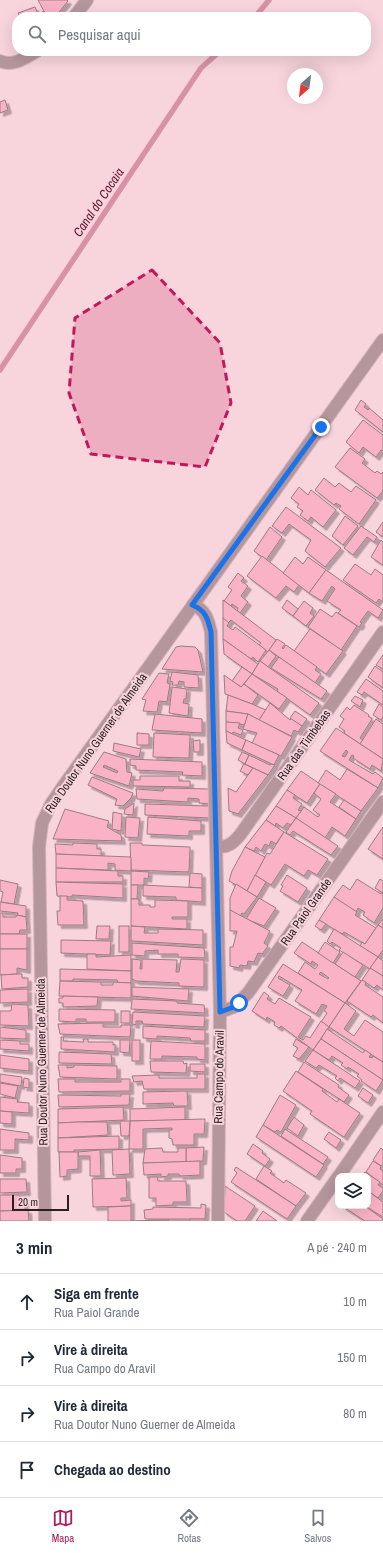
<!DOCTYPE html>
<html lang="pt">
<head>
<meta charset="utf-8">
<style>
	:root { --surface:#fff; --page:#f2f2f3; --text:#1f2937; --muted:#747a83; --line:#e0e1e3; --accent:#ad1f5a }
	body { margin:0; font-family:"Archivo Narrow",sans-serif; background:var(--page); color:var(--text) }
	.controls { position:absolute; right:12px; bottom:12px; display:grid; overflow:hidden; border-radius:8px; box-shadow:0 4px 16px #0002 }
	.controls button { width:36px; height:36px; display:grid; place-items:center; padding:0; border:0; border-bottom:1px solid var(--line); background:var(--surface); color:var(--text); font:20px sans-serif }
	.compass { position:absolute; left:287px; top:68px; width:36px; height:36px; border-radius:50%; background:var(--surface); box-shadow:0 4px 16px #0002; rotate:208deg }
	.scale { position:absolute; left:12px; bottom:10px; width:57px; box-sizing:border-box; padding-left:4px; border:2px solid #2c1f22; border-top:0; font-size:11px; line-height:14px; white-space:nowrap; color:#2c1f22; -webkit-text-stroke:3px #f8d4dd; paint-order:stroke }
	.stop { position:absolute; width:12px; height:12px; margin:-9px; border:3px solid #1a73e8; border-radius:50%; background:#fff }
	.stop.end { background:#1a73e8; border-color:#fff; box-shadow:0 1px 4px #0008 }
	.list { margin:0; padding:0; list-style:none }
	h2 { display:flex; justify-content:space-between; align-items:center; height:52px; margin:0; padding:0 16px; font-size:17px }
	h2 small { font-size:13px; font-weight:400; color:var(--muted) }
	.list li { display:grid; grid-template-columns:26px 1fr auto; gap:12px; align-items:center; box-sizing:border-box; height:56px; padding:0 16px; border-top:1px solid var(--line) }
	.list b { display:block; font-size:15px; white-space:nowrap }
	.list p { margin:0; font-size:13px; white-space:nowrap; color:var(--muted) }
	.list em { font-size:13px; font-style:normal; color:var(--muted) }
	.icon { flex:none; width:22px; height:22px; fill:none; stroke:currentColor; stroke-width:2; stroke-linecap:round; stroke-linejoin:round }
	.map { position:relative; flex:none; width:383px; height:1221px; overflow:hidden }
	.search { position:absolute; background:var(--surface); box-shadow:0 4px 16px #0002; left:12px; right:12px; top:12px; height:44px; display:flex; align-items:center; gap:10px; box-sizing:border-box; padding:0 14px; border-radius:16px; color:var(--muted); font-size:15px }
	.sheet { height:276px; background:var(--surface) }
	nav { display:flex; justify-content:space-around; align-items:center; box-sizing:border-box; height:56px; border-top:1px solid var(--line); background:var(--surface); font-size:11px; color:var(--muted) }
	nav a { display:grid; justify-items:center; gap:2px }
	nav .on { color:var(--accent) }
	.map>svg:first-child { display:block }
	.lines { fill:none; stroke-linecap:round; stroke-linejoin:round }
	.stream { stroke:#d793a5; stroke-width:5.5 }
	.building { fill:#fab3c6; stroke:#9c7c84; fill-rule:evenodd; filter:url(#shadow) }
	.minor-casing { stroke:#d3b3bb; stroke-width:14 }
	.minor { stroke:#b5969d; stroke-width:12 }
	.route { stroke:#1a73e8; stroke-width:5 }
	.marked { fill:#c2185b; fill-opacity:0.2; stroke:#c2185b; stroke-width:3; stroke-dasharray:8 5; stroke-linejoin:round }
	.labels { text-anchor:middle; stroke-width:4; stroke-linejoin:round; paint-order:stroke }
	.street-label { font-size:12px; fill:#2c1f22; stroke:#f8d4dd }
	.water-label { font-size:13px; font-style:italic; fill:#651534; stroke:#f8d4dd }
</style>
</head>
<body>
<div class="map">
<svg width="383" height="1221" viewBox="0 0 383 1221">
	<defs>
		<filter id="shadow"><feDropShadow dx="3.5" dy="3.5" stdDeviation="0" flood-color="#0004"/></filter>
	</defs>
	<rect width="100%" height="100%" fill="#f8d4dd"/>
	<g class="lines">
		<!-- stream -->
		<g class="stream">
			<path d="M255,17L269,0"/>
			<path d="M0,370L201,68L220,51"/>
		</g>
	</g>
	<!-- building -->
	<g class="building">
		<path d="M38,0H67L68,1L55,17H47Z"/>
		<path d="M35,7L38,14L44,11L47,17H20L18,13Z"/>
		<path d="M5,100L8,110L0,113V102Z"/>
		<path d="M361,400L366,404L364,407L368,410L369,408L383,420V432L355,410Z"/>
		<path d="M363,420L383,435V451L381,450L376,457L363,447L359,453L346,442Z"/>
		<path d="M350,448L365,459L362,463L375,473L377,471L381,474L383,472V491L377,498L335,467Z"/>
		<path d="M324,478L335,487L339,483L351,492L356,486L376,500L359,524L339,509L341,506L336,503L334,505L315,490Z"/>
		<path d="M299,487L308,495L311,490L336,510L323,527L311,517L308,521L300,515L303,511L297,507L299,504L291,498Z"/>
		<path d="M286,507L341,548L325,567L305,551L311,540L289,524L282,533L272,526Z"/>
		<path d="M345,516L358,526L343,545L332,536Z"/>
		<path d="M383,522V537L376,532Z"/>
		<path d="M361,526L377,537L374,542L367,537L353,555L344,548Z"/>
		<path d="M270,527L282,537L266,560L254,551Z"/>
		<path d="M381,540L383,542V565L371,557Z"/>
		<path d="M262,556L299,585L294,592L286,586L276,598L247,576Z"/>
		<path d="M295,557L303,564L308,557L326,570L309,593L283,573Z"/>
		<path d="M355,564L371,575L375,569L383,575V602L379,599L376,603L343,580Z"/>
		<path d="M326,570L383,610L378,618L368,611L360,622L362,623L359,627L338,613L341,610L327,601L335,589L332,586L322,601L309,593Z"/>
		<path d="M238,573L244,578L241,581L248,586L241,596L248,602L240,613L237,610L238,608L232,604L231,606L224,601L232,590L228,587Z"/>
		<path d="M223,600L276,640L268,652L259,645L261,643L231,620L228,623L223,618Z"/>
		<path d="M287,600L298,609L293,616L282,608Z"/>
		<path d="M304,601L313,608L310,613L314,616L306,626L293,616Z"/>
		<path d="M320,609L332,617L336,612L357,626L341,650L308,627Z"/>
		<path d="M223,618L229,623L227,626L233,630L235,627L266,650L258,662L253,657L251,659L223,639Z"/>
		<path d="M310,629L343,651L326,674L294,651Z"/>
		<path d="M223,639L258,664L252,674L224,654Z"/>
		<path d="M277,639L285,644L282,648L283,649L286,645L317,667L315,670L321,674L315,683L269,650Z"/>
		<path d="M181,646L195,647L198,650L203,672L162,669L176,647Z"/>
		<path d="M269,650L276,656L268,667L260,661Z"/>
		<path d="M383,655V669L376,665Z"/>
		<path d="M279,657L327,691L321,699L271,668Z"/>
		<path d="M260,661L319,703L310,715L277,691L278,689L252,674Z"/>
		<path d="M375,666L383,672V688L368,677Z"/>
		<path d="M242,667L252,674L241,687L232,681Z"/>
		<path d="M172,672L198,675L199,688L184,687V682L179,681L178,685H172L173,682L170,681Z"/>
		<path d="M159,673L169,674L167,683L170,684L167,702L159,701L157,712L143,711L146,700L142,699Z"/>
		<path d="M252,674L287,698L279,709L244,684Z"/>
		<path d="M224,675L241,687L244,684L258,695L252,704L225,694Z"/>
		<path d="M366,679L383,691V705L364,692L362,695L357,692Z"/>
		<path d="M172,687L187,689L186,699H184L183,703L189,704L188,716L169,713Z"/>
		<path d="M228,695L252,704L266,710L259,720L248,714L226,711Z"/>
		<path d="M355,696L363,700L360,707L351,701Z"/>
		<path d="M270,703L290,720L291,718L302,726L298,732L294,730L291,736L259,720Z"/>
		<path d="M379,704L383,707V717L381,720L373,715Z"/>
		<path d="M354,705L369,715L368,716L372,719L360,738L363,740L360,744L344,733L345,731L339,727L344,719L340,716L347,707L350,710Z"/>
		<path d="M226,711L248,714L245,725L226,722Z"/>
		<path d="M295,711L307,719L302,726L290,718Z"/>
		<path d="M155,714L202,719V733L152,730Z"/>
		<path d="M248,714L292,737L281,756L252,743L257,733L243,729Z"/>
		<path d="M376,719L383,724V759L360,744Z"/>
		<path d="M226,722L240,723L238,728L243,730L241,735L233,732L232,734L226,731Z"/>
		<path d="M336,728L383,759L381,771L372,765L370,769L353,758L354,756L352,755L349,760L373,774L375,772L383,778L378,788L320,751ZM346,750L348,752L345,757L342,756Z"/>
		<path d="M226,731L246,740L242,750L227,743Z"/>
		<path d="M137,733L149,734V745H137Z"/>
		<path d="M154,733L190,735L189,758L153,757Z"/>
		<path d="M200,740V752H194L193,741Z"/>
		<path d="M246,740L279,755L274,765L242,750Z"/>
		<path d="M114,743L141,749L139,757L113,751Z"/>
		<path d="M104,752L126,759L127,772L132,773L129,786L90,773ZM104,765L118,771L117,773L103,767Z"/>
		<path d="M242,752L249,755L245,764L238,760Z"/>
		<path d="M249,755L270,765L271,764L275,765L268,775L245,764Z"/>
		<path d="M130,759L202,762V776L182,775L183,772L136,770V766L130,765Z"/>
		<path d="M244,764L253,768L248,775L240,771Z"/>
		<path d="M253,768L268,775L238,814L229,811L228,788L236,792Z"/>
		<path d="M347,769L378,788L361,811L318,783L326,770L340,780Z"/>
		<path d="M301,771L320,784L307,803L287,790Z"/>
		<path d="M140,776H179V781H190V787L133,786V780H140Z"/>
		<path d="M92,777L133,793L131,798L123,806L115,805L117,799L88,785Z"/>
		<path d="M320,784L336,794L330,802L356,819L345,836L332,827L325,838L296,818L304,807L318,817L320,815L313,810L321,799L314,793Z"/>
		<path d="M164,788L210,789V804L199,803V799L188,798V802L137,799L136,789L163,791Z"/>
		<path d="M287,790L295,795L293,798L302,804L298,810L301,811L296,818L276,806Z"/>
		<path d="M344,800L361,811L356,819L339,807Z"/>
		<path d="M134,803L133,815L124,814L125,809Z"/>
		<path d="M145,804L209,806V818L145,815Z"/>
		<path d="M276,806L296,818L291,825L287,823L283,828L276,823L275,826L266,820Z"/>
		<path d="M65,809L109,821L107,827L121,835L122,841L53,839Z"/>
		<path d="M113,812L122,814L121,831L112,829Z"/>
		<path d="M126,817L140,818L138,838L125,837Z"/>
		<path d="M148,817L201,821V831H189V836L147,834Z"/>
		<path d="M296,818L338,846L331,855L293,831L290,835L286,832Z"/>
		<path d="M266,820L284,832L276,844L271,841L269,846L265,844L261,851L256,847L254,851L245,847Z"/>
		<path d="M383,827V859L368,849Z"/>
		<path d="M284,832L328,859L317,875L308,870L304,876L285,864L271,885L255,875L267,853L270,854Z"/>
		<path d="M73,843L97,844V849H101V856L56,854L55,844L73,845Z"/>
		<path d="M130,843H142V845L190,847L189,872L131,870Z"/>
		<path d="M245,847L265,857L247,891L229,881L232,871Z"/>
		<path d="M56,854L131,857V871L115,870V864L108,863V870L56,868Z"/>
		<path d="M56,868L118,871V876H123V882H56Z"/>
		<path d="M131,871L149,872L148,879L144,878V885H131Z"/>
		<path d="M190,873L202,874V888L189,887Z"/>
		<path d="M255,875L266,882L257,897L247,891Z"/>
		<path d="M287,875L307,888L298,902L280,891L283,886L281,885Z"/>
		<path d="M357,879L381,894L383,893V908L374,923L363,915L365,912L358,908L356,912L334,897L343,885L350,890Z"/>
		<path d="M380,879L383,881V893L375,888Z"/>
		<path d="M0,880L18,884L14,904L1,902L3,892L0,891Z"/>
		<path d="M56,882L123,884V898L72,895V897L57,896Z"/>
		<path d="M236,884L257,897L244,914L242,913L240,916L230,910V898Z"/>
		<path d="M131,885H138L137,899H131Z"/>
		<path d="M143,885L202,888V902L176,900V897L143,896Z"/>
		<path d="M60,896H67V900L83,901L84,925H58L57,911H60Z"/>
		<path d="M334,897L357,912L355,915L376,928L365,944L344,932L342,934L319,920Z"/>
		<path d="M259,898L276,908L264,926L246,919Z"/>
		<path d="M131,899H139V905H150V907H155V900L188,901V917H172V919H187V929L131,926Z"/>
		<path d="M0,902L26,906V917L17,915L18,913L0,911Z"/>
		<path d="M230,910L270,931L264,943L268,946L262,954L258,953L254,962L248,961L247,966L240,965L239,968L230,966V947H233L237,931H230Z"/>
		<path d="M0,913H3V917H16L17,915L26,917L27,930H20L19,934H0Z"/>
		<path d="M383,919V928L378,925Z"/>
		<path d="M319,920L326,924L321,930L315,926Z"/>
		<path d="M378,925L383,928V950L378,957L360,946L362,942L365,944Z"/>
		<path d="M97,926H110L109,939H96Z"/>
		<rect x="119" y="926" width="10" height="26"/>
		<path d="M131,926L145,927L144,933H158V929L203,930V945L131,941Z"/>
		<path d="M334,929L378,957L370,969L339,950L341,948L332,942L330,944L327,941Z"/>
		<rect x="0" y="934" width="27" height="15"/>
		<path d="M61,940L111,941L110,955L61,953Z"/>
		<path d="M302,942L361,981L345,1003L298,973L305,962L315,969L318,965L312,961L311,964L294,953ZM321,972L329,978L328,979L319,974Z"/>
		<path d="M325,942L340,952L333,963L318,953Z"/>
		<path d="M132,943L204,948L205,958L178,957V954H158V950L145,951V956L132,955Z"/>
		<path d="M0,949H27V970L17,968V974L0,975Z"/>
		<path d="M343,952L363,965L355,977L335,964Z"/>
		<path d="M87,954H96V957L131,955V971L87,969Z"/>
		<path d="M378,957L383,961V976L370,968Z"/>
		<path d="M132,959L141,960L140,969H142V959L177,960L176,972H179L181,959L204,960V987L179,986V983L136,981L132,979Z"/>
		<path d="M283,964L345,1003L329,1027L321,1022L327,1013L324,1011L327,1006L322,1004L316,1014L295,1001L302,990L279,976L278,978L290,985L283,996L268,987Z"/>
		<path d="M370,968L383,976V990L377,985L374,988L362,980Z"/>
		<path d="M60,969L131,971V983H118L117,980L73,979V981H60Z"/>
		<path d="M17,974H22V978H28V987L2,989L1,975Z"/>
		<path d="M362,980L366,982L365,985L383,997V1023L373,1015L371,1017L347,1001Z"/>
		<path d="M60,981L101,982V985H113V982L131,983V998L59,996Z"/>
		<path d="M132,987L189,989L188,1001L132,996Z"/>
		<path d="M28,989V1002L0,1003V990Z"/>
		<path d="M264,992L269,996L267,999L275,1004L279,998L311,1017L298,1037L303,1040L306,1036L310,1038L321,1021L329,1027L313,1050L281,1026L279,1028L274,1025L275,1022L267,1017L266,1020L252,1011Z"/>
		<path d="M63,996L98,997L97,1006L63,1007V1003H59V998H63Z"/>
		<path d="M132,999L177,1001V1003L204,1005L205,1013L131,1009Z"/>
		<path d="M345,1003L356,1011L344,1029L354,1036L365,1020L383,1032V1062L329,1027Z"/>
		<path d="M12,1004L28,1005L29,1026L0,1025V1011H11Z"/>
		<path d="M59,1009L115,1010V1022H86V1019H76V1022L59,1021Z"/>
		<rect x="121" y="1011" width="9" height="12"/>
		<path d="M133,1012L205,1016L204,1027L143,1024L142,1021H136V1025L132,1024Z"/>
		<path d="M103,1023V1027H121V1025H131L130,1037L60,1034L58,1024Z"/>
		<path d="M143,1026L205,1030V1041H191L190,1038L157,1036V1039L143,1038Z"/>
		<path d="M0,1027L26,1030V1039L0,1038Z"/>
		<path d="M327,1029L363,1053L365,1050L371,1054L369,1057L372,1058L373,1056L383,1062V1080L321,1039Z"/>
		<path d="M61,1037H64L63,1041L84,1042L83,1039H88V1042H113V1045L115,1044V1052L61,1049Z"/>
		<path d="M296,1039L309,1047L299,1059L293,1056L298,1048L293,1045Z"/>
		<path d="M321,1039L383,1080L376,1091L361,1081L362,1080L357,1076L359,1074L348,1067L347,1069L341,1065L343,1063L332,1056L329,1060L313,1050Z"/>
		<path d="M0,1040L20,1041V1044H29V1051L0,1049Z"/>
		<path d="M120,1040H130L129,1053L120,1052Z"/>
		<rect x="132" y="1040" width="8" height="21"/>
		<path d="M151,1041L205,1044V1060L197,1059V1057L162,1056V1059H150Z"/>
		<path d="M313,1050L360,1081L355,1088L340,1078L338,1081L335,1078L337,1076L319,1065L316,1068L305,1061Z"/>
		<path d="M59,1052L111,1054L112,1064L59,1063Z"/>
		<path d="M0,1055L29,1059V1071L0,1068Z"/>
		<path d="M150,1061H183L184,1064L187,1063L186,1073L151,1072Z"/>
		<path d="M304,1062L339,1085L338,1087L349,1095L344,1102L298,1072Z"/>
		<path d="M190,1064H205V1072L190,1071Z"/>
		<path d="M58,1065H67V1068L74,1067V1065L117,1066V1079L60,1077Z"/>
		<path d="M296,1071L323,1089L322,1091L337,1102L339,1099L360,1113L344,1137L310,1114L312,1111L283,1091Z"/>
		<path d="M0,1074L22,1077L21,1086L0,1082Z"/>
		<path d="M197,1074H205V1089H144L142,1081L134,1082L132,1076L159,1075V1078H197Z"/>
		<path d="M24,1078L29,1079V1088L23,1087Z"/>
		<path d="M58,1079H75V1082H121V1079H130V1091L59,1092Z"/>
		<path d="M0,1083L18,1086L15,1098L0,1094Z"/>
		<path d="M363,1088L373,1095L368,1103L358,1096Z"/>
		<path d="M187,1091L188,1106H174L173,1103L143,1104V1092Z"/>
		<path d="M121,1094H130L129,1105L59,1107L58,1095L121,1096Z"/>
		<path d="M280,1095L296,1105L281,1132L277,1130L275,1132L263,1125Z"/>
		<path d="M0,1097L18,1099L17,1102L29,1103V1113L0,1111Z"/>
		<path d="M123,1107L124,1120L58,1123V1109Z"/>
		<path d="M185,1107V1120L130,1121V1109Z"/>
		<path d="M0,1111L12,1112V1124L0,1123Z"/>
		<path d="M294,1117L304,1125L298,1136L287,1128Z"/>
		<path d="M205,1119L204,1134H194V1145H173L172,1139L169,1138V1130H172V1128L143,1129V1149H129L130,1121Z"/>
		<path d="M120,1121H130L129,1136H121Z"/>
		<path d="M77,1122H107L108,1135L58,1138V1123Z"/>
		<path d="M263,1125L324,1165L316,1177L256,1137Z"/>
		<path d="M0,1129L29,1133V1140L15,1139V1150H0Z"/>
		<path d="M285,1129L328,1157L323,1164L281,1136Z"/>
		<path d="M329,1132L341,1140L336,1148L324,1139Z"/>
		<path d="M119,1136V1149L74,1150V1152H58V1138Z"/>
		<path d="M253,1144L263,1151L262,1153L270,1159L265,1166L247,1154Z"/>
		<path d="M204,1147L203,1161L186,1162V1148Z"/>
		<path d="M162,1148L163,1152H178V1148H186V1162L143,1163L145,1149Z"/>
		<path d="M381,1148L383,1150V1165L381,1166L373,1160Z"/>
		<path d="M129,1149L130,1174L113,1175L112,1150Z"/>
		<path d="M100,1150L101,1176H90V1156H78V1152Z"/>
		<path d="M59,1152H78V1169L67,1170V1176L60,1177Z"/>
		<path d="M0,1155L22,1158V1169H16V1173H0Z"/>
		<path d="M200,1161V1175L180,1176L179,1174H168V1176L161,1177V1174L144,1175L143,1163Z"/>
		<path d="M373,1161L381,1166L380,1169L383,1171V1185L366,1172Z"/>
		<path d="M264,1166L272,1171L270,1173L284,1183L286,1180L306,1193L296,1206L256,1179Z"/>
		<path d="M236,1167L296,1206L287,1219L231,1182L237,1173L234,1170Z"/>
		<path d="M365,1172L380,1182L378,1185L383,1188V1191L378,1198L368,1191V1176H362Z"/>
		<path d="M149,1177H157L158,1181H186L187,1202H173V1205L156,1206V1198H149Z"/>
		<path d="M126,1178L127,1198H121V1201L131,1200V1206L93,1207L92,1179Z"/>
		<path d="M0,1179H26L27,1192L0,1193Z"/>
		<path d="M225,1186L255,1206L245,1221H237L224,1212Z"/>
		<path d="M368,1191L383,1202V1217L365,1206H368Z"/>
		<path d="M0,1195H19L20,1198H25V1210L0,1211Z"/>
		<path d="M201,1204L206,1205L205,1219H145L144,1210L153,1209V1207L201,1208Z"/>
		<path d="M131,1206V1221H108V1207Z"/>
		<path d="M342,1206H365L383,1219V1221H365Z"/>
		<path d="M28,1210L29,1221H0V1211Z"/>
		<path d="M263,1211L277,1221H256Z"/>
		<rect x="190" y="1219" width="15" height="2"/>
		<path d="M169,1220V1221H131Z"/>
	</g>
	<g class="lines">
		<!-- minor casing -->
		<g class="minor-casing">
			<g id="minor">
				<path d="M74,17L87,0"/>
				<path d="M0,61C13,67 25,58 37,51"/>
				<path d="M193,605C206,610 208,620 211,632L220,1012L218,1221"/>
				<path d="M217,846C227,849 234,842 240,835L383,632"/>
				<path d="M220,1012L234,1007L248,993L383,802"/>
				<path d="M339,1176L383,1112"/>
				<path d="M45,1221L39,847L42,823L51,804L64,785L383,340"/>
				<path d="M307,1221L338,1177"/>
			</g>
		</g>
		<!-- minor -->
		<use href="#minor" class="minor"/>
	</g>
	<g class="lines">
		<!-- route -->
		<path class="route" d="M239,1003L234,1007L220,1012L211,632C208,620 206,610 192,605L321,427"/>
	</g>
	<!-- marked area -->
	<path class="marked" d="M152,270L220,343L231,403L205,467L91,454L69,393L75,318Z"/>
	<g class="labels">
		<!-- street labels -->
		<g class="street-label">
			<text transform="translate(96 743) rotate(-55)" y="4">Rua Doutor Nuno Guerner de Almeida</text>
			<text transform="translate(304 745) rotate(-55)" y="4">Rua das Timbebas</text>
			<text transform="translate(306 912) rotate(-55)" y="4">Rua Paiol Grande</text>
			<text transform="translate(42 1062) rotate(-91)" y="4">Rua Doutor Nuno Guerner de Almeida</text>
			<text transform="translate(219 1077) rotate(-89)" y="4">Rua Campo do Aravil</text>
		</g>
		<!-- water labels -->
		<g class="water-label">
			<text transform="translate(98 202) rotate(-56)" y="5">Canal do Cocaia</text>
		</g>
	</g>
</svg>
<div class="controls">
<button><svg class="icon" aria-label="layers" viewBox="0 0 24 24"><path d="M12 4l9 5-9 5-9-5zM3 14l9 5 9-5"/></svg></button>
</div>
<svg class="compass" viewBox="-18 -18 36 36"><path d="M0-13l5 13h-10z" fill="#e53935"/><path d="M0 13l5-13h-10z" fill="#747a83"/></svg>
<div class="scale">20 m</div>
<div class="stop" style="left:239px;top:1003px"></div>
<div class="stop end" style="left:321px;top:427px"></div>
<div class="search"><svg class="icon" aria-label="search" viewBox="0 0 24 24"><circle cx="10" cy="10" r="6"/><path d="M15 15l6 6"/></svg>Pesquisar aqui</div>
</div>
<section class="sheet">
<h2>3 min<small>A pé · 240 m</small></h2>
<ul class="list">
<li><svg class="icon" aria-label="ahead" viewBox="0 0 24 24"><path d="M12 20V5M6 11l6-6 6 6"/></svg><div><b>Siga em frente</b><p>Rua Paiol Grande</p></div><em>10 m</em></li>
<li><svg class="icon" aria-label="right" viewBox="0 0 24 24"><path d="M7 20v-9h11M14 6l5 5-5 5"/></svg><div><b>Vire à direita</b><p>Rua Campo do Aravil</p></div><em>150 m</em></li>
<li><svg class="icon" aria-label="right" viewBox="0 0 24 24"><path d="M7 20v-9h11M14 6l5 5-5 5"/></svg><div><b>Vire à direita</b><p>Rua Doutor Nuno Guerner de Almeida</p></div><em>80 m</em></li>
<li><svg class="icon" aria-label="arrive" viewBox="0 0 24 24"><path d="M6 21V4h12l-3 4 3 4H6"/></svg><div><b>Chegada ao destino</b></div></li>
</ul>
</section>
<nav>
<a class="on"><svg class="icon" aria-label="map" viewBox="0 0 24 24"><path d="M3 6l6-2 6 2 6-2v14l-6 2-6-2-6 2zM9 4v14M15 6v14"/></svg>Mapa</a>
<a><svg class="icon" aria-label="directions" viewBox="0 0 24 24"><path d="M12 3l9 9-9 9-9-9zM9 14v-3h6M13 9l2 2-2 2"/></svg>Rotas</a>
<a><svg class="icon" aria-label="saved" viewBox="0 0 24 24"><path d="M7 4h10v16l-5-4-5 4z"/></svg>Salvos</a>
</nav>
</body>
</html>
